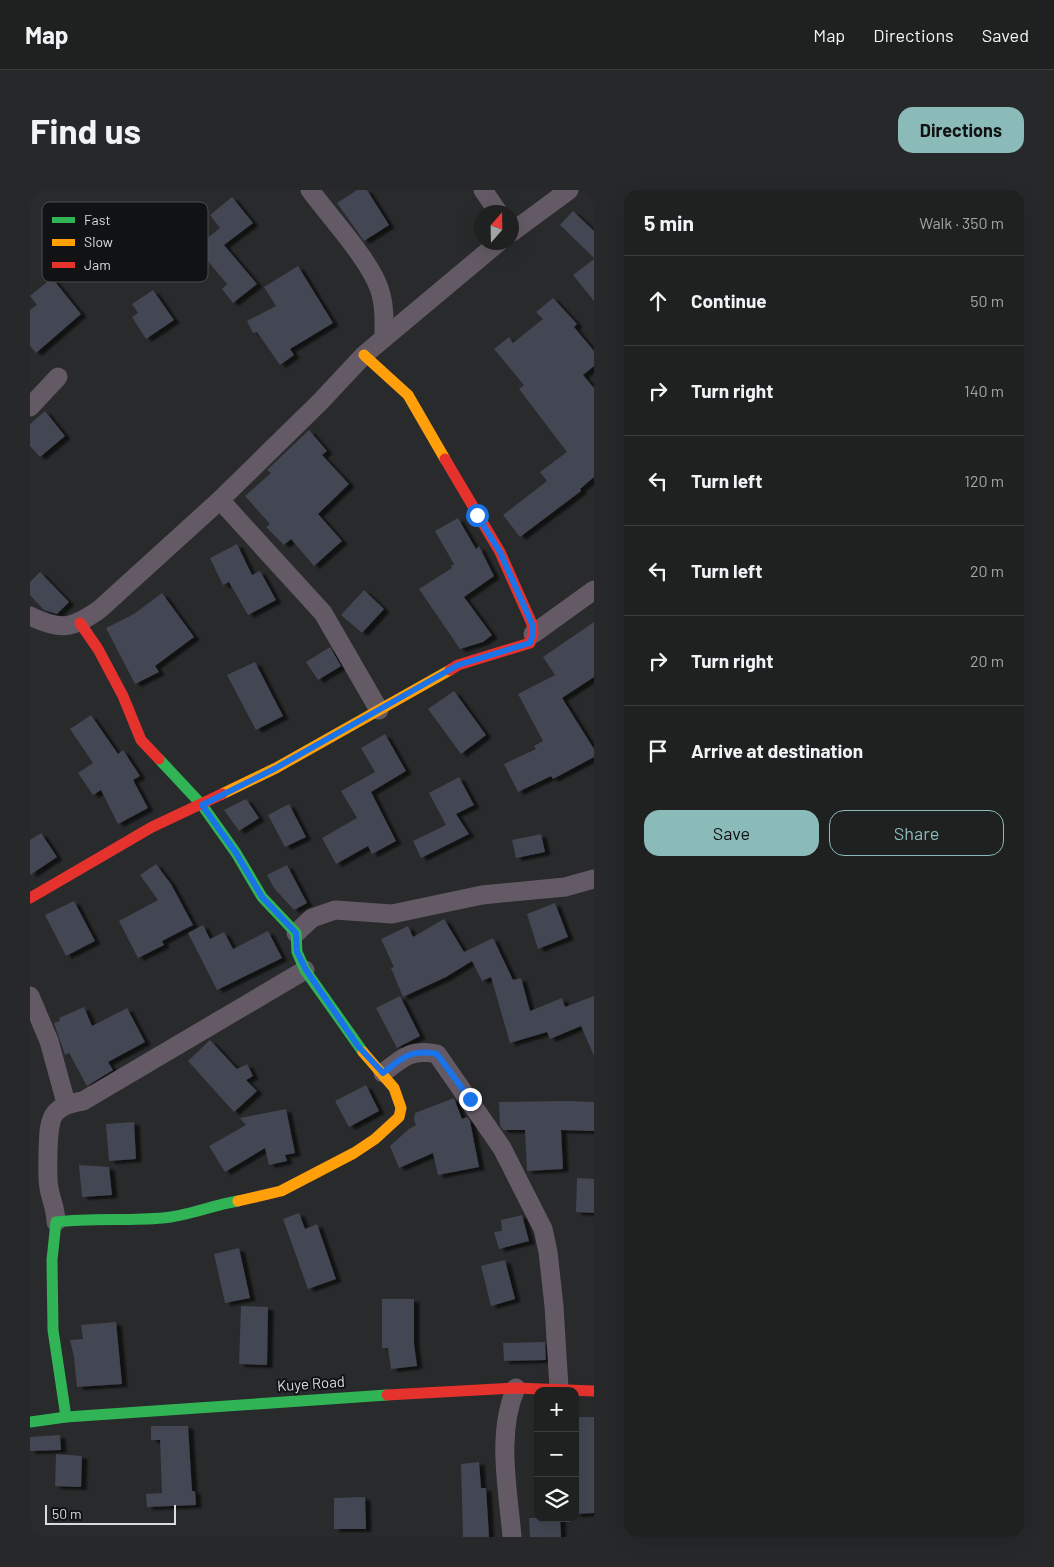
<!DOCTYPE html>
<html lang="en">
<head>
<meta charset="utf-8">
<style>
	:root { --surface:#1f2020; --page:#272829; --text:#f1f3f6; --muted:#a1a3a5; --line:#3c3e3e; --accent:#8bbbb9 }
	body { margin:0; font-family:Barlow,sans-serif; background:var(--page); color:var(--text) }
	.controls { position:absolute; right:15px; bottom:15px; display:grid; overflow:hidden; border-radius:10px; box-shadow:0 5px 20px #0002 }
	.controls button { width:45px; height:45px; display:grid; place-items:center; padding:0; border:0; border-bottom:1px solid var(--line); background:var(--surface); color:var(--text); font:25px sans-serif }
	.compass { position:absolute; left:444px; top:15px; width:45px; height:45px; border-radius:50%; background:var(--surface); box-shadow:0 5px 20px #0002; rotate:20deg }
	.scale { position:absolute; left:15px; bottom:12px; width:131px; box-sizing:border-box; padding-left:5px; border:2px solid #dadbdc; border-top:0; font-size:14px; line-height:18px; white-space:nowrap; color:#dadbdc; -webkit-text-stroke:4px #111213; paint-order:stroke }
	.stop { position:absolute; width:15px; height:15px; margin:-11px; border:4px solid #1a73e8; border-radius:50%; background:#fff }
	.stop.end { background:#1a73e8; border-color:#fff; box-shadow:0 1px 5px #0008 }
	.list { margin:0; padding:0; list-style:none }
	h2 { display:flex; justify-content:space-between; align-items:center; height:65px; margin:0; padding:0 20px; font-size:21px }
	h2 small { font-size:16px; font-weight:400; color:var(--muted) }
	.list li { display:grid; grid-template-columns:32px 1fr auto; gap:15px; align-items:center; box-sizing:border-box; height:90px; padding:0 20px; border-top:1px solid var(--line) }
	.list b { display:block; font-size:19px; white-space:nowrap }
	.list em { font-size:16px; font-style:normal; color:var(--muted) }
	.actions { display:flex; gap:10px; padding:15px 20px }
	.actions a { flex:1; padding:11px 0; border:1px solid var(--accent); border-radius:15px; text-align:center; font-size:18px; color:var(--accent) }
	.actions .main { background:var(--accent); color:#111 }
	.icon { flex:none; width:28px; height:28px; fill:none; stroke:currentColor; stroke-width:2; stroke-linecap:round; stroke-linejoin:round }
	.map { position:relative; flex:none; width:564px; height:1347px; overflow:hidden; border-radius:15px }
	header { display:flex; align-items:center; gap:30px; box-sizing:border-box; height:70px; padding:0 25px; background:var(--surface); border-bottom:1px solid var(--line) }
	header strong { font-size:24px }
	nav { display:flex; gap:28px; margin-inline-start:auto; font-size:18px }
	.intro { display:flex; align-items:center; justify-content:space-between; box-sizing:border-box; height:120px; padding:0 30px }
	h1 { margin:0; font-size:35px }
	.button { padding:12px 22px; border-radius:15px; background:var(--accent); color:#111; font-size:18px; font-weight:700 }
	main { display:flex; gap:30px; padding:0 30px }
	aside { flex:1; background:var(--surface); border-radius:15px; box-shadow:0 5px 20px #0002 }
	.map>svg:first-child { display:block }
	.building { fill:#424652; filter:url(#shadow) }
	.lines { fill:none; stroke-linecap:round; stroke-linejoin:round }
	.street { stroke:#645a66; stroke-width:19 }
	.fast { stroke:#30b455; stroke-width:11 }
	.slow { stroke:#ff9f0a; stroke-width:11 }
	.jam { stroke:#e5322d; stroke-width:11 }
	.route { stroke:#1a73e8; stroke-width:6 }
	.labels { text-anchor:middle; stroke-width:4; stroke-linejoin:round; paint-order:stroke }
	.street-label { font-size:15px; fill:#dadbdc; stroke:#111213 }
	.key { fill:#111213; stroke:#4d4e4f; stroke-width:1 }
	.key-label { font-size:14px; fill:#dadbdc }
</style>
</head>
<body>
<header>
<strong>Map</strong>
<nav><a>Map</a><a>Directions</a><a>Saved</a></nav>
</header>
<div class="intro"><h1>Find us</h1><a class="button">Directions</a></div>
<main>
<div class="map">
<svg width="564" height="1347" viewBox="0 0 564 1347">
	<defs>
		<filter id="shadow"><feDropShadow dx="5.5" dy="3" stdDeviation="1" flood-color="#0009"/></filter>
	</defs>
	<rect width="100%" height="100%" fill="#292a2b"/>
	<!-- building -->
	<g class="building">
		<path d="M327,0H337L359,35L334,51L307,13Z"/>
		<path d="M202,7L223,33L194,55L227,94L203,113L192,99L197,94L166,57L190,38L180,25Z"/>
		<path d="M543,21L564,41V68L530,35Z"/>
		<path d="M564,69V111L543,85Z"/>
		<path d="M268,76L303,133L260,159L264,165L250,175L227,142L223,143L217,131L246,116L234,97Z"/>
		<path d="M22,88L51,124L6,163L0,156V120L7,115L0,106Z"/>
		<path d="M123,100L144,130L116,149L102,127L108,123L102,114Z"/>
		<path d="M523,108L547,134L544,137L564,161V176L553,185L564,198V287L550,299L551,301L490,347L473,325L517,291L510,282L537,262L489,199L494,195L464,159L479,147L483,153L513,129L506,122Z"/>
		<path d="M15,221L35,246L10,267L0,256V234Z"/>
		<path d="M279,240L297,261L292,265L319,294L288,324L312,351L284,376L261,349L254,355L236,337L240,334L215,306L241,283L237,280Z"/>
		<path d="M428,328L446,359L449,356L464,386L434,407L462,445L453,452L430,459L389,399L422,378L421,376L424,374L405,341Z"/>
		<path d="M207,354L222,385L230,381L246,410L218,425L199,392L193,395L180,368Z"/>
		<path d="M10,382L39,412L27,424L14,420L0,405V392Z"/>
		<path d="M334,400L354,419L332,443L311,425Z"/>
		<path d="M132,403L164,447L125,476L129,482L105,494L76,438L104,424Z"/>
		<path d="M564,432V487L532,508L564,559V567L523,589L521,586L488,602L474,574L506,559L504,556L513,551L488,504L525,485L513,467Z"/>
		<path d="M300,457L311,476L288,490L276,472Z"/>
		<path d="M225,472L253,526L226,540L197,485Z"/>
		<path d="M424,501L456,545L431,564L398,519Z"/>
		<path d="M61,525L88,564L93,560L110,586L103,590L118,618L88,634L71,600L63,605L48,583L63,573L40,539Z"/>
		<path d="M355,544L376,581L341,602L366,651L342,664L338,656L306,674L292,648L327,628L311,601L345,582L331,558Z"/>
		<path d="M429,587L444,615L426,624L439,644L391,668L383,651L416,635L399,603Z"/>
		<path d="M216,609L229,628L209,641L194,620Z"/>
		<path d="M259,614L276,647L255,657L238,625Z"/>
		<path d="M11,643L27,667L0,685V650Z"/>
		<path d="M511,644L515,662L486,668L482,650Z"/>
		<path d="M126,674L141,694L163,735L132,751L134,755L108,768L89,731L128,710L110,685Z"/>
		<path d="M257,675L277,713L264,720L244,698L237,685Z"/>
		<path d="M44,711L65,751L36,766L15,725Z"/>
		<path d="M525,713L538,747L508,759L497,724Z"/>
		<path d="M414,729L434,762L463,748L483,790L491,788L500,821L532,808L535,817L564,806V866L551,836L520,849L517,842L480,853L461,787L452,791L442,771L416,787L373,807L361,778L364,777L351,749L378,736L383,747Z"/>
		<path d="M173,735L180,749L194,742L203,759L238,741L252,768L187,800L158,743Z"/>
		<path d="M370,806L390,846L367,858L346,818Z"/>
		<path d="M54,817L62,836L97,818L115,852L78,872L83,880L57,896L39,863L35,865L24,833L30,831L29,828Z"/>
		<path d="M180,850L207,879L217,874L223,886L216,890L227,901L204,922L158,871Z"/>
		<path d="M336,895L349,921L319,937L305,911Z"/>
		<path d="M424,908L432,929L437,927L440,931L449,977L408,985L403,963L369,978L360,956L379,939L386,935L384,930L385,923Z"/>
		<path d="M538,911L564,912V941L531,940L533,979L497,981L495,940H473L470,935L469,912Z"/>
		<path d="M256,919L265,963L255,965L257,971L239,975L235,958L195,982L179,956L216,935L210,928Z"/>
		<path d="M104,932L106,969L79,971L76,934Z"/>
		<path d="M49,975L79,977L82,1005L52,1007Z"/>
		<path d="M547,988L564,989V1023L546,1022Z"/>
		<path d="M269,1023L275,1039L287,1034L306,1089L278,1099L253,1029Z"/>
		<path d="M492,1025L499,1051L469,1059L464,1042L472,1041L471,1030Z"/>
		<path d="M209,1058L220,1108L195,1113L184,1064Z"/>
		<path d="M475,1070L485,1109L461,1116L451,1076Z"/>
		<path d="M352,1109H384V1154L387,1176L361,1179L358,1158H352Z"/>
		<path d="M211,1116L238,1117L237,1175L209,1174Z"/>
		<path d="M86,1132L92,1194L47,1197L44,1167L40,1150L53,1149L51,1135Z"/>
		<path d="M515,1152L516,1170L474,1171L473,1153Z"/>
		<path d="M545,1227H564V1323L545,1324Z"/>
		<path d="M121,1236H158L162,1301H165L166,1315L117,1317L116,1304L132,1303L130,1250H121Z"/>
		<path d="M30,1245L31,1260L0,1261V1247Z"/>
		<path d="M26,1264L52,1266L51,1297L25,1296Z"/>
		<path d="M449,1272L451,1298H456L459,1347H433L431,1274Z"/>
		<path d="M335,1307L336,1339H304V1308Z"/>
		<path d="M499,1328H530L531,1347H500Z"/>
	</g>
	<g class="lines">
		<!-- street -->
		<g class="street">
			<path d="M280,0C299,26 339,69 349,98C355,114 354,132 354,148"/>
			<path d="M453,0L468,22"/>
			<path d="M482,42L539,0"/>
			<path d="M0,217L28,187"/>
			<path d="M190,310L293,423L349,520"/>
			<path d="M0,426C31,441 42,439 70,419L190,310L291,211L334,165L469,52"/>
			<path d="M503,444L564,400"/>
			<path d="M266,743L282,728L305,720L362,724L452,705L535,697L564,689"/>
			<path d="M0,806L19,851L36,913"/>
			<path d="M353,883C373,867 381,859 407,864L472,958L513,1039L518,1062L524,1116L529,1198"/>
			<path d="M26,1032C26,1019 21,1010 19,998C17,987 18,974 18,963C19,931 18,916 53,911L275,780"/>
			<path d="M482,1347C478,1298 466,1244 486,1198"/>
		</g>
		<!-- fast -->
		<g class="fast">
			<path d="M129,569L172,615L206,663L232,707L266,743L267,762L275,780L333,862"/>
			<path d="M36,1227L23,1140L22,1070L26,1032C62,1028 97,1031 133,1028C159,1026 182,1015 208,1011"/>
			<path d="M0,1232L36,1227L357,1205"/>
		</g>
		<!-- slow -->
		<g class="slow">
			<path d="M334,165L378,205L415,269"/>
			<path d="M192,604L246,578L420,480"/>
			<path d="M208,1011L251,1001L324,963L345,949L369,927L371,918L364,898L333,862"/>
		</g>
		<!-- jam -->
		<g class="jam">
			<path d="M415,269L470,362L502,434L503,444L500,453L428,475L420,480"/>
			<path d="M50,433L68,459L93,506L111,550L129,569"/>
			<path d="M0,708L122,637L192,604"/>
			<path d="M357,1205L486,1198L564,1201"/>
		</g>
	</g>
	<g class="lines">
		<!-- route -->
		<path class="route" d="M440,909L407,864C381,859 373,867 353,883L328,856L276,780L267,762L266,743L232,707L206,663L172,615L246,578L428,475L500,453L503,444L502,434L470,362L447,325"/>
	</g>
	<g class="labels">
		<!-- street labels -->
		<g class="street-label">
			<text transform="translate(281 1194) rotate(-4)" y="5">Kuye Road</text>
		</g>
	</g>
	<!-- legend -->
	<rect x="12" y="12" width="166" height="80" rx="8" class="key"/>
	<rect x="22" y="27" width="23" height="6" fill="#30b455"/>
	<rect x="22" y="49" width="23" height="7" fill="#ff9f0a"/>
	<rect x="22" y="72" width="23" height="6" fill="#e5322d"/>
	<g class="key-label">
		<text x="54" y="35">Fast</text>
		<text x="54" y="57">Slow</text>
		<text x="54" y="80">Jam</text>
	</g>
</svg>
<div class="controls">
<button>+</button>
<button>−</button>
<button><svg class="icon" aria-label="layers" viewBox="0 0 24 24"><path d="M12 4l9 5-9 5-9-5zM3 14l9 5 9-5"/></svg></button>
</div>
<svg class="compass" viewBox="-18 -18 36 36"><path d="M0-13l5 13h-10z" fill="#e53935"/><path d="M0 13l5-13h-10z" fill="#a1a3a5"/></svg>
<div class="scale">50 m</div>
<div class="stop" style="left:447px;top:325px"></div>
<div class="stop end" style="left:440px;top:909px"></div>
</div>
<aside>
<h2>5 min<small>Walk · 350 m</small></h2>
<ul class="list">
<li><svg class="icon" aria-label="ahead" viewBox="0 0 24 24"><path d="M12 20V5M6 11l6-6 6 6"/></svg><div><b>Continue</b></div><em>50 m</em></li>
<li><svg class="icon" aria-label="right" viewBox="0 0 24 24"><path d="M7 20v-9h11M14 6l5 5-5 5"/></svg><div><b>Turn right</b></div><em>140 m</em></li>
<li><svg class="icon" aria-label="left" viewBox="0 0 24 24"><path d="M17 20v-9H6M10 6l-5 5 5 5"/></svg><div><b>Turn left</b></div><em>120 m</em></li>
<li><svg class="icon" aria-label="left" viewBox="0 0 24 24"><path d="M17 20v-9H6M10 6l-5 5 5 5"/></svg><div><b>Turn left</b></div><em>20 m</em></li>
<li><svg class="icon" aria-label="right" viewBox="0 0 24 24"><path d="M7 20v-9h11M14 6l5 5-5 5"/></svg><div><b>Turn right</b></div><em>20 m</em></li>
<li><svg class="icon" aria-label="arrive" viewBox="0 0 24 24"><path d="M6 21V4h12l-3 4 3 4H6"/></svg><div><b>Arrive at destination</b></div></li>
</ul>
<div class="actions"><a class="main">Save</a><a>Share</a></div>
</aside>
</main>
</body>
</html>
